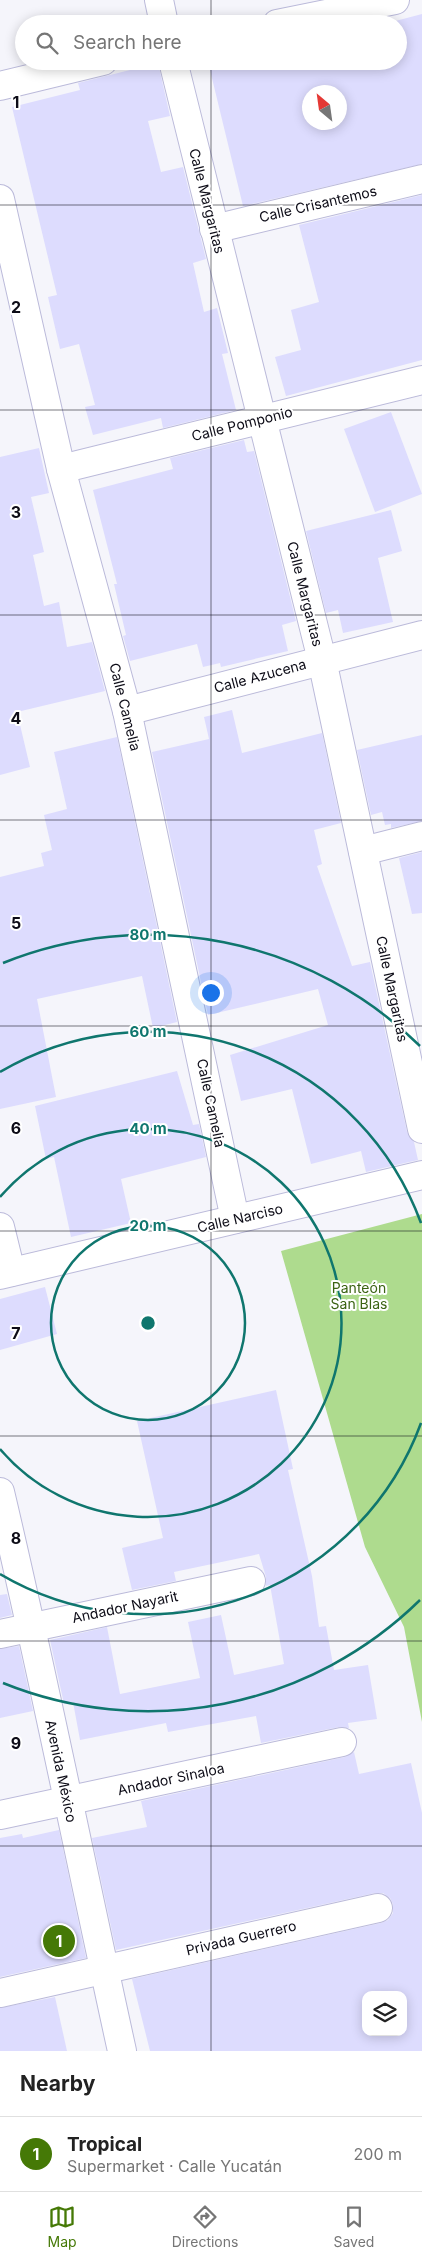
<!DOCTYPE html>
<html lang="en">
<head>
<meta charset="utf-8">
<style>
	:root { --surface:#fff; --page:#f6f6f6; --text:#222; --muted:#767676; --line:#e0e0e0; --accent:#457906 }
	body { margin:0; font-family:Inter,sans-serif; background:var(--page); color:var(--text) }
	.controls { position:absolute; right:15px; bottom:15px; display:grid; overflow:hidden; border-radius:10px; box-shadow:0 2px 12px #0003 }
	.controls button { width:45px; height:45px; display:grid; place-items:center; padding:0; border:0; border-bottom:1px solid var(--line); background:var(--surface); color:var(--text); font:25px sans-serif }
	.compass { position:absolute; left:302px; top:85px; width:45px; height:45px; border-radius:50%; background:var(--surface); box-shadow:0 2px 12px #0003; rotate:331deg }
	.you { position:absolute; left:210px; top:992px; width:18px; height:18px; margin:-12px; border:4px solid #fff; border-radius:50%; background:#1a73e8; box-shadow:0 0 0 8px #1a73e833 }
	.badge { display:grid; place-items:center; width:32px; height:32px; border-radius:50%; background:var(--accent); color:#fff; font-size:16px; font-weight:700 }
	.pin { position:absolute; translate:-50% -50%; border:2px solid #fff; box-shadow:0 1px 5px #0006 }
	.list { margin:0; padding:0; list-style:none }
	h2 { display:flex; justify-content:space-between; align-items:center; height:65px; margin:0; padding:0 20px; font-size:21px }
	h2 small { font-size:16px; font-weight:400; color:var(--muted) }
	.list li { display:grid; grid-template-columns:32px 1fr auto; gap:15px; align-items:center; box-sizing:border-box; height:75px; padding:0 20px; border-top:1px solid var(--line) }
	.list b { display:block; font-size:19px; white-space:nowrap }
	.list p { margin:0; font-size:16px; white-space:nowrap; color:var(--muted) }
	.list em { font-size:16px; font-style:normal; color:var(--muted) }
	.icon { flex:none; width:28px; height:28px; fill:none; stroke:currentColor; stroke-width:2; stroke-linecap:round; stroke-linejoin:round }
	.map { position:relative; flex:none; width:422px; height:2051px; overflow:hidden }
	.search { position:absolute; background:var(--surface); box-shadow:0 2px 12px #0003; left:15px; right:15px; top:15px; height:55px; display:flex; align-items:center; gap:12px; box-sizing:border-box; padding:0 18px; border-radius:28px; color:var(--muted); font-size:19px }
	.sheet { height:140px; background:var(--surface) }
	nav { display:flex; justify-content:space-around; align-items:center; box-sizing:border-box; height:70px; border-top:1px solid var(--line); background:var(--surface); font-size:14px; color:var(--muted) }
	nav a { display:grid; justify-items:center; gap:2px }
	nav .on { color:var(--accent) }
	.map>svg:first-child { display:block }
	.green { fill:#aedb8e }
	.building { fill:#dddcfe; fill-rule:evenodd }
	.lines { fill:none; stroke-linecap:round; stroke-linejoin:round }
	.street-casing { stroke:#bbbada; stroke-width:30 }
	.street { stroke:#fff; stroke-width:28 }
	.grid { fill:none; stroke:#0d0c17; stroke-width:1; stroke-opacity:0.55 }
	.ring { fill:none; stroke:#0f766e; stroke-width:2.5 }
	.labels { text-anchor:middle; stroke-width:4; stroke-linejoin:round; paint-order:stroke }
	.street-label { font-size:14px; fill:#0d0c17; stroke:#fff }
	.park-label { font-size:14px; fill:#3b6313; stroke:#fff }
	.grid-label { font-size:16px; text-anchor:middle; font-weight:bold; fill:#0d0c17; stroke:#fff; stroke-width:4; stroke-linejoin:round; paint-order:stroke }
	.centre { fill:#0f766e; stroke:#fff; stroke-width:2.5 }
	.ring-label { font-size:15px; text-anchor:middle; font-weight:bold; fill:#0f766e; stroke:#fff; stroke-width:4; stroke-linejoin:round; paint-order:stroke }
</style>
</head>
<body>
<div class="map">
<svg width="422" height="2051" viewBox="0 0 422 2051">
	<rect width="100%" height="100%" fill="#f5f5fb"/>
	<!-- green -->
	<path class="green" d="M422,1214V1722L404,1627L365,1547L281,1251Z"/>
	<!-- building -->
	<g class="building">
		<path d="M422,14V164L243,206L210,70L243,61H398V24H384ZM310,92H340V122H310Z"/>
		<path d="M158,63L170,116L148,121L161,172L183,167L206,259L193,263L204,312L217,308L228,353L222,354L236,410L163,428L161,418L93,435L85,407L95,405L79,344L60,349L48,297L57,295L12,107L80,90L78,83Z"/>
		<path d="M422,195V360L286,396L275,357L301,350L291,310L319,302L299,225Z"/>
		<path d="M391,412L422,494L375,512L344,429Z"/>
		<path d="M244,440L247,452L254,451L296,621L282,625L288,651L221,667L220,663L203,667L197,644L130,661L123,636L126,635L114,584H117L93,490L173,469L170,458Z"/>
		<path d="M39,448L49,493L31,497L44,552L33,555L44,606L59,602L67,647L92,642L105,691L17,712L30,767L0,775V457Z"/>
		<path d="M391,510L402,551L378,558L393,622L343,633L338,610L326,613L306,531Z"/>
		<path d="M232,710L242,753L322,733L341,823L314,830L322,864L317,866L352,966L370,962L407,1132L414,1142L418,1160L366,1172L361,1151L311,1164L292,1089L241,1101L230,1055L328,1025L318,989L208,1015L152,752L209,739L204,717Z"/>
		<path d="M422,735V821L391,828V824L385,825L382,812L371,815L357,750Z"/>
		<path d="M117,737L177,1022L153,1028L142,976L37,999L56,1097L0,1109V877L44,866L41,853L52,850L44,815L67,809L54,752Z"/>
		<path d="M422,852V913L412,914L399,858Z"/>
		<path d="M177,1071L193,1125L199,1124L206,1157L121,1179L131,1223L71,1237L54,1157L46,1159L35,1106Z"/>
		<path d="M45,1287L57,1334L0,1350V1299Z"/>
		<path d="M276,1390L293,1469L288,1470L312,1576L319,1627L326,1626L334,1670L368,1665L377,1719L348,1723L349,1728L339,1727L261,1743L256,1716L168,1732L166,1723L80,1740L73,1702L64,1704L50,1640L107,1627L120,1694L200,1678L188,1622L221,1615L234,1675L284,1664L270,1585L266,1586V1577L259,1554L174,1572L176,1581L132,1590L122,1548L163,1538L137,1421Z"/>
		<path d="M7,1594L12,1615L0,1618V1595Z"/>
		<path d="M19,1646L33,1711L0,1718V1649Z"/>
		<path d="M354,1752L359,1774L411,1763L422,1813V2051H150L132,1979L381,1923L388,1920L393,1913V1904L390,1898L383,1893H375L116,1950L92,1838L147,1827L141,1801L345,1757ZM366,1995H403V2032H366Z"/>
		<path d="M59,1830L86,1958L0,1977V1838L22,1834L23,1838Z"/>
		<path d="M55,1997L67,2051H0V2008Z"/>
	</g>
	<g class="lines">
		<!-- street casing -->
		<g class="street-casing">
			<g id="street">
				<path d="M159,0L164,24"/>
				<path d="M277,24L395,0"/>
				<path d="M173,61L322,660L422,1129"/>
				<path d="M0,86L103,61"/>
				<path d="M0,199L61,469L127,711L235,1219"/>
				<path d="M214,229L422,179"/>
				<path d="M61,469L422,380"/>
				<path d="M127,711L422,635"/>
				<path d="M363,851L422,836"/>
				<path d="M0,1227L11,1272"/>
				<path d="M0,1275L422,1175"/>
				<path d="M0,1492C44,1678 81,1865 122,2051"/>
				<path d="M0,1634L251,1581"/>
				<path d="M0,1815L342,1742"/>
				<path d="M0,1993L378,1908"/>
			</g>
		</g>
		<!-- street -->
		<use href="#street" class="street"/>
	</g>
	<!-- grid -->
	<path class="grid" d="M211,0V24M211,61V2051M0,205H422M0,410H422M0,615H422M0,820H422M0,1026H422M0,1231H422M0,1436H422M0,1641H422M0,1846H422"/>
	<!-- distance rings -->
	<g class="ring">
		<circle cx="148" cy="1323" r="97"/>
		<path d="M0 1197A194 194 0 1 1 0 1449"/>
		<path d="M421 1423A291 291 0 0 1 0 1574M0 1072A291 291 0 0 1 421 1223"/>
		<path d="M420 1600A388 388 0 0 1 3 1683M3 963A388 388 0 0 1 420 1046"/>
	</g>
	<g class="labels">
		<!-- street labels -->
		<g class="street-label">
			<text transform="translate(207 201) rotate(76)" y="5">Calle Margaritas</text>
			<text transform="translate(318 204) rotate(-13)" y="5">Calle Crisantemos</text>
			<text transform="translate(242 424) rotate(-14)" y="5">Calle Pomponio</text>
			<text transform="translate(305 594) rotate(76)" y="5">Calle Margaritas</text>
			<text transform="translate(260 676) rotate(-15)" y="5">Calle Azucena</text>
			<text transform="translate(125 707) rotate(76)" y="5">Calle Camelia</text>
			<text transform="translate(392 989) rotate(78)" y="5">Calle Margaritas</text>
			<text transform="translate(211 1103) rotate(78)" y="5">Calle Camelia</text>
			<text transform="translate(240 1218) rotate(-13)" y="5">Calle Narciso</text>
			<text transform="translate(125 1607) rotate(-12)" y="5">Andador Nayarit</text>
			<text transform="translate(61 1771) rotate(78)" y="5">Avenida México</text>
			<text transform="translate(171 1779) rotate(-12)" y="5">Andador Sinaloa</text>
			<text transform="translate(241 1938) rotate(-13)" y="5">Privada Guerrero</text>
		</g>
		<!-- park labels -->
		<g class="park-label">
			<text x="359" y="1293">Panteón<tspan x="359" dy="16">San Blas</tspan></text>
		</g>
	</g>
	<g class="grid-label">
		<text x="16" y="108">1</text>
		<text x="16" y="313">2</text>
		<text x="16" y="518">3</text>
		<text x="16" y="724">4</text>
		<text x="16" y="929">5</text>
		<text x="16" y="1134">6</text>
		<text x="16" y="1339">7</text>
		<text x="16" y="1544">8</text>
		<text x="16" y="1749">9</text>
	</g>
	<circle cx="148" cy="1323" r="8" class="centre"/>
	<g class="ring-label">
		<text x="148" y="940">80 m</text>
		<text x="148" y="1037">60 m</text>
		<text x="148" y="1134">40 m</text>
		<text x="148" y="1231">20 m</text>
	</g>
</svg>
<div class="controls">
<button><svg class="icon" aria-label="layers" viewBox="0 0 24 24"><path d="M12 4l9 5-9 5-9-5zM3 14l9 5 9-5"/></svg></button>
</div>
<svg class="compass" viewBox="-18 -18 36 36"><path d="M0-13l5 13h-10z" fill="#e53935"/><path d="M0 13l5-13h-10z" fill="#767676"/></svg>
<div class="you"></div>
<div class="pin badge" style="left:59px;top:1941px">1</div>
<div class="search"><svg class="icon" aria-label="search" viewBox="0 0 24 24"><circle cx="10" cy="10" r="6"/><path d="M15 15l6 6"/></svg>Search here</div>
</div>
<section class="sheet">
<h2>Nearby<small></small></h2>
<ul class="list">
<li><span class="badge">1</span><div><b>Tropical</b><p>Supermarket · Calle Yucatán</p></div><em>200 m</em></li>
</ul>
</section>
<nav>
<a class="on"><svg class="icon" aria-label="map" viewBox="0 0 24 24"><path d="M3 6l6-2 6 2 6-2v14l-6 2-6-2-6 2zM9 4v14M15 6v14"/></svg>Map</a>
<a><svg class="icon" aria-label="directions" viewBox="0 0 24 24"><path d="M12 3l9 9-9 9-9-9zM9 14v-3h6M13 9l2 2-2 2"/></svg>Directions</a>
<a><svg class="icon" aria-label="saved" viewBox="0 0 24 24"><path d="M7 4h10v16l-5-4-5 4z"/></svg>Saved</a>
</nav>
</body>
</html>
